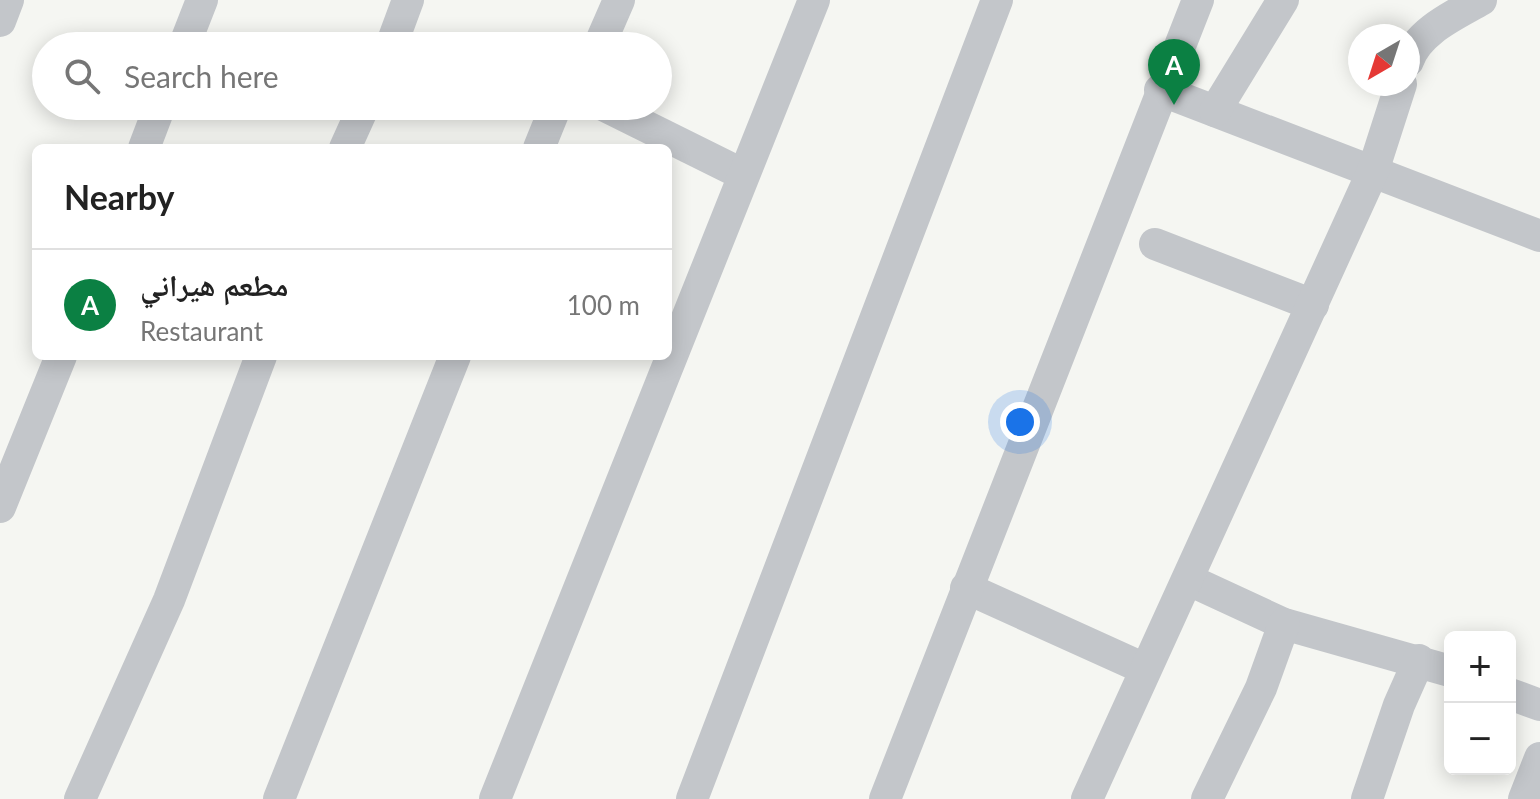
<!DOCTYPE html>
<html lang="en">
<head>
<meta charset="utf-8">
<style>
	:root { --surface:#fff; --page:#f2f2f2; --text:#222; --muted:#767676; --line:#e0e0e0; --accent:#0b8043 }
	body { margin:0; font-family:Lato,"Noto Naskh Arabic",sans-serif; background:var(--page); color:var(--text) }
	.controls { position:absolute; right:24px; bottom:24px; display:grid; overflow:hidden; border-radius:12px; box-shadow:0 4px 20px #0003 }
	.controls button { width:72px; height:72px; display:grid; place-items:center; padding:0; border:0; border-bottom:2px solid var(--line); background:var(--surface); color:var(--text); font:40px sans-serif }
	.compass { position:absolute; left:1348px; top:24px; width:72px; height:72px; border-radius:50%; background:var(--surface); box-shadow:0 4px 20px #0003; rotate:219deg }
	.you { position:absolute; left:1020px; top:422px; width:28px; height:28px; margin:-20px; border:6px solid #fff; border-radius:50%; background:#1a73e8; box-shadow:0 0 0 12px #1a73e833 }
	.badge { display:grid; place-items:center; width:52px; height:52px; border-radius:50%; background:var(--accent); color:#fff; font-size:26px; font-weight:700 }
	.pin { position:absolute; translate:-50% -66px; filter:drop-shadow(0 2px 4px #0008) }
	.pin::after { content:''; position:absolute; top:42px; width:28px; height:24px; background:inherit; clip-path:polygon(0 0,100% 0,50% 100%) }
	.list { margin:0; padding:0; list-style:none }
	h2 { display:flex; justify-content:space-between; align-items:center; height:104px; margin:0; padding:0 32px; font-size:34px }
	h2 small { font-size:26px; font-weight:400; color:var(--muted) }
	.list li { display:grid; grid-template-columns:52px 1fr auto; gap:24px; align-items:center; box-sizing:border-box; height:112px; padding:0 32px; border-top:2px solid var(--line) }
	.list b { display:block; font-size:30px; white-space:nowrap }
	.list p { margin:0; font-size:26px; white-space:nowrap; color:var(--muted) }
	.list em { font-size:26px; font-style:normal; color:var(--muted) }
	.icon { flex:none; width:44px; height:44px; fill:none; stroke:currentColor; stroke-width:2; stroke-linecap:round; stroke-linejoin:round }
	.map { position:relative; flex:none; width:1540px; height:799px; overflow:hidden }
	.search { position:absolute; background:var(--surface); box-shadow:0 4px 20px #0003; left:32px; top:32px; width:640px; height:88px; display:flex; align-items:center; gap:20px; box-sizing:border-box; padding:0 28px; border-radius:44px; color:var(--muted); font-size:30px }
	.panel { position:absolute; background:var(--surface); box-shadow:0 4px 20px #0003; left:32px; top:144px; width:640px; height:216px; border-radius:12px }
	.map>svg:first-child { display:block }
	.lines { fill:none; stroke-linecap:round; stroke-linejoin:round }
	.minor { stroke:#c3c6ca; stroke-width:32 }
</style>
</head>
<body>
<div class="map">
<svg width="1540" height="799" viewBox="0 0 1540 799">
	<rect width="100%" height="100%" fill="#f5f6f2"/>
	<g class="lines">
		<!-- minor -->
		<g class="minor">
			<path d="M0,21L8,0"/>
			<path d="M184,46L202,0"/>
			<path d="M391,46L408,0"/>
			<path d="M599,46L619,0"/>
			<path d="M1408,61C1418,31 1455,15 1481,0"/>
			<path d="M1160,90L1540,236"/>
			<path d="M605,106L742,174"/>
			<path d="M1215,111L1283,0"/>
			<path d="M144,148L160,106"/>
			<path d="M345,148L364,106"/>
			<path d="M539,148L556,106"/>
			<path d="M1155,244L1313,305"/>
			<path d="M0,507L61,356"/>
			<path d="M1189,580L1284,624L1450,671"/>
			<path d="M966,588L1145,669"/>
			<path d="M1510,694L1540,705"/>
			<path d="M80,799L169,600L261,356"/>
			<path d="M279,799L455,356"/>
			<path d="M495,799L814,0"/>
			<path d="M692,799L997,0"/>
			<path d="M885,799L1198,0"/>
			<path d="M1087,799L1373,171L1401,84"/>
			<path d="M1207,799L1261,688L1284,624"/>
			<path d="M1367,799L1399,705L1419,660"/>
			<path d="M1524,799L1540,758"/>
		</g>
	</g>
</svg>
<div class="controls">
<button>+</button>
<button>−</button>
</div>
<svg class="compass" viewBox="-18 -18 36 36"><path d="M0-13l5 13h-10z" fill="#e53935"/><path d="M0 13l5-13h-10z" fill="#767676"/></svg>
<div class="you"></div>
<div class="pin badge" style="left:1174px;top:105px">A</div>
<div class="search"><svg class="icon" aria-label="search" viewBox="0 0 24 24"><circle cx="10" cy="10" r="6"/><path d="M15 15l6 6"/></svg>Search here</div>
<section class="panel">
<h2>Nearby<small></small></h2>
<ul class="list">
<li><span class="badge">A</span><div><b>مطعم هيراني</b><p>Restaurant</p></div><em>100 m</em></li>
</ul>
</section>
</div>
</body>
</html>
